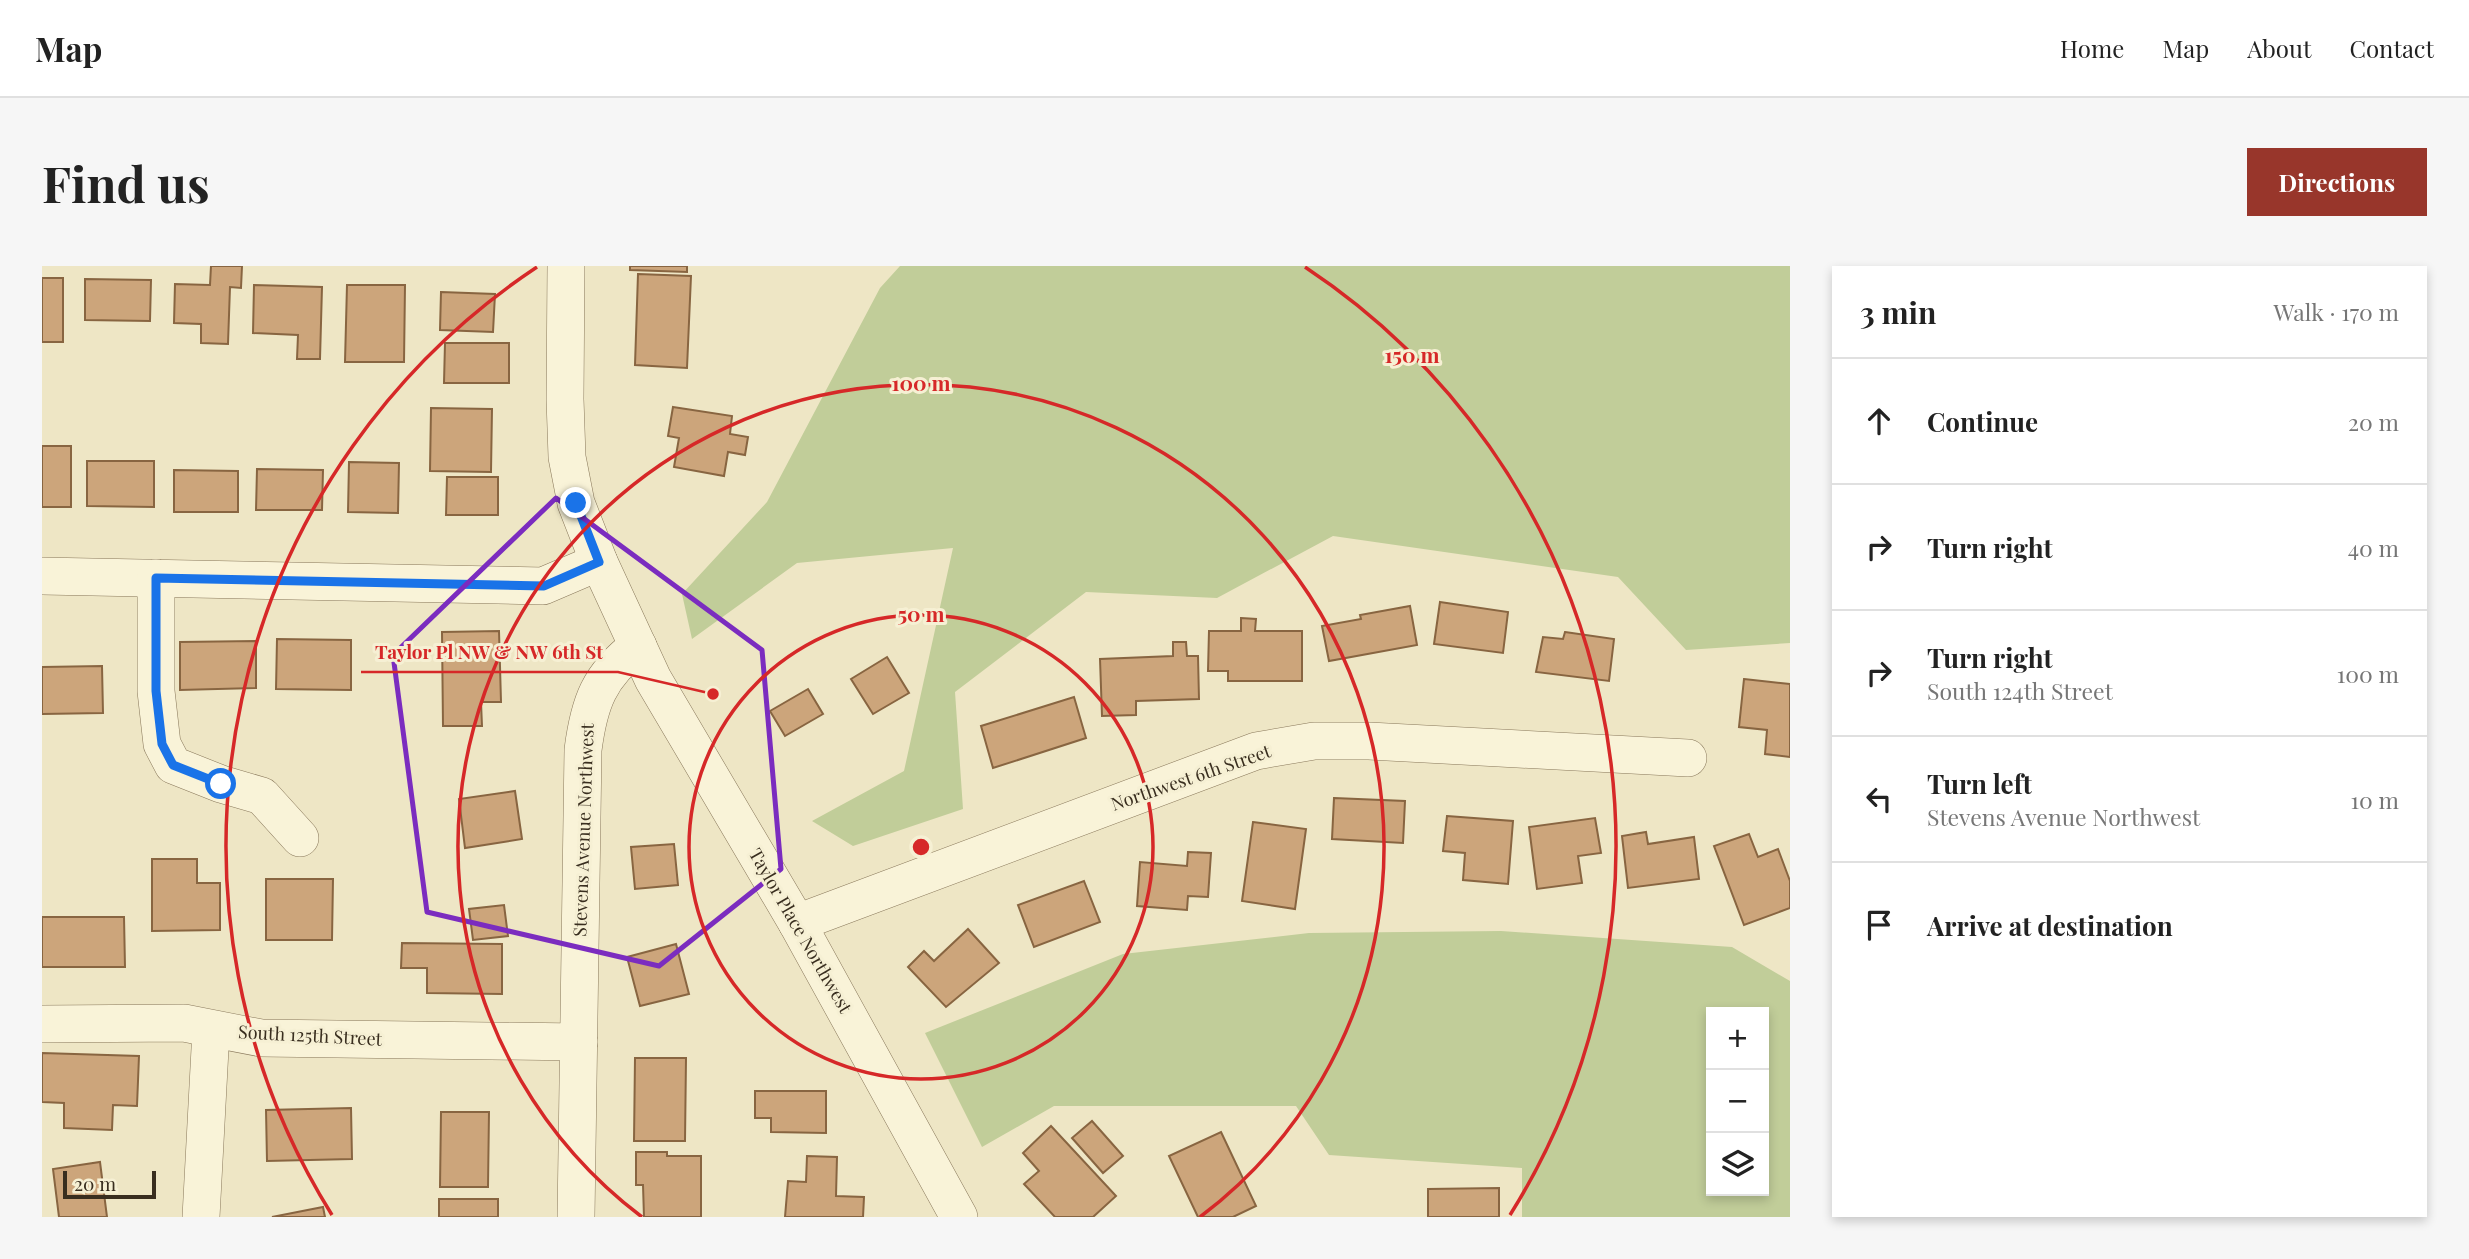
<!DOCTYPE html>
<html lang="en">
<head>
<meta charset="utf-8">
<style>
	:root { --surface:#fff; --page:#f6f6f6; --text:#222; --muted:#767676; --line:#e0e0e0; --accent:#98362b }
	body { margin:0; font-family:"Playfair Display",serif; background:var(--page); color:var(--text) }
	.controls { position:absolute; right:21px; bottom:21px; display:grid; overflow:hidden; border-radius:0px; box-shadow:0 4px 10px #0003 }
	.controls button { width:63px; height:63px; display:grid; place-items:center; padding:0; border:0; border-bottom:2px solid var(--line); background:var(--surface); color:var(--text); font:35px sans-serif }
	.scale { position:absolute; left:21px; bottom:18px; width:93px; box-sizing:border-box; padding-left:7px; border:4px solid #392e1f; border-top:0; font-size:19px; line-height:24px; white-space:nowrap; color:#392e1f; -webkit-text-stroke:5px #f6f0d4; paint-order:stroke }
	.stop { position:absolute; width:21px; height:21px; margin:-16px; border:5px solid #1a73e8; border-radius:50%; background:#fff }
	.stop.end { background:#1a73e8; border-color:#fff; box-shadow:0 2px 7px #0008 }
	.list { margin:0; padding:0; list-style:none }
	h2 { display:flex; justify-content:space-between; align-items:center; height:91px; margin:0; padding:0 28px; font-size:30px }
	h2 small { font-size:23px; font-weight:400; color:var(--muted) }
	.list li { display:grid; grid-template-columns:46px 1fr auto; gap:21px; align-items:center; box-sizing:border-box; height:126px; padding:0 28px; border-top:2px solid var(--line) }
	.list b { display:block; font-size:26px; white-space:nowrap }
	.list p { margin:0; font-size:23px; white-space:nowrap; color:var(--muted) }
	.list em { font-size:23px; font-style:normal; color:var(--muted) }
	.icon { flex:none; width:38px; height:38px; fill:none; stroke:currentColor; stroke-width:2; stroke-linecap:round; stroke-linejoin:round }
	.map { position:relative; flex:none; width:1748px; height:951px; overflow:hidden; border-radius:0px }
	header { display:flex; align-items:center; gap:42px; box-sizing:border-box; height:98px; padding:0 35px; background:var(--surface); border-bottom:2px solid var(--line) }
	header strong { font-size:33px }
	nav { display:flex; gap:38px; margin-inline-start:auto; font-size:24px }
	.intro { display:flex; align-items:center; justify-content:space-between; box-sizing:border-box; height:168px; padding:0 42px }
	h1 { margin:0; font-size:49px }
	.button { padding:18px 32px; border-radius:0px; background:var(--accent); color:#fff; font-size:24px; font-weight:700 }
	main { display:flex; gap:42px; padding:0 42px }
	aside { flex:1; background:var(--surface); border-radius:0px; box-shadow:0 4px 10px #0003 }
	.map>svg:first-child { display:block }
	.green { fill:#c1cd99; fill-rule:evenodd }
	.building { fill:#cca57b; stroke:#886541; stroke-width:2 }
	.lines { fill:none; stroke-linecap:round; stroke-linejoin:round }
	.minor-casing { stroke:#89785b; stroke-width:38 }
	.minor { stroke:#f9f3d8; stroke-width:37 }
	.route { stroke:#1a73e8; stroke-width:9 }
	.marked { fill:none; stroke:#7b2cbf; stroke-width:5; stroke-linejoin:round }
	.ring { fill:none; stroke:#d62828; stroke-width:3.5 }
	.labels { text-anchor:middle; stroke-width:6; stroke-linejoin:round; paint-order:stroke }
	.street-label { font-size:18px; fill:#392e1f; stroke:#f6f0d4 }
	.centre { fill:#d62828; stroke:#f6f0d4; stroke-width:3.5 }
	.ring-label { font-size:21px; text-anchor:middle; font-weight:bold; fill:#d62828; stroke:#f6f0d4; stroke-width:6; stroke-linejoin:round; paint-order:stroke }
	.leader { fill:none; stroke:#d62828; stroke-width:2.5 }
	.callout-dot { fill:#d62828; stroke:#f6f0d4; stroke-width:2.5 }
	.callout-label { font-size:19px; text-anchor:middle; font-weight:bold; fill:#d62828; stroke:#f6f0d4; stroke-width:6; stroke-linejoin:round; paint-order:stroke }
</style>
</head>
<body>
<header>
<strong>Map</strong>
<nav><a>Home</a><a>Map</a><a>About</a><a>Contact</a></nav>
</header>
<div class="intro"><h1>Find us</h1><a class="button">Directions</a></div>
<main>
<div class="map">
<svg width="1748" height="951" viewBox="0 0 1748 951">
	<rect width="100%" height="100%" fill="#eee6c5"/>
	<!-- green -->
	<g class="green">
		<path d="M858,0H1748V377L1644,384L1576,311L1291,270L1175,332L1044,326L913,426L921,543L811,580L770,555L862,505L911,282L755,297L650,373L640,328L725,236L838,22Z"/>
		<path d="M1459,665L1690,681L1748,715V951H1480V902L1287,889L1254,840H1012L940,881L883,767L1081,688L1267,667ZM1722,746V925H1669V746Z"/>
	</g>
	<!-- building -->
	<g class="building">
		<path d="M169,0H200L199,22L188,21L186,78L159,77V58L132,57L133,18L168,19Z"/>
		<path d="M588,0H645V6L588,4Z"/>
		<path d="M596,8L649,10L645,102L593,99Z"/>
		<rect x="0" y="12" width="21" height="64"/>
		<path d="M43,13L109,14L108,55L43,54Z"/>
		<path d="M212,19L280,21L278,93H255L256,69L211,67Z"/>
		<path d="M305,19H363L362,96H303Z"/>
		<path d="M399,26L453,28L451,66L398,64Z"/>
		<path d="M403,77H467V117H402Z"/>
		<path d="M631,141L690,150L688,168L706,171L703,189L686,186L682,210L632,201L637,172L626,170Z"/>
		<path d="M389,142L450,143L449,206L388,205Z"/>
		<rect x="0" y="180" width="29" height="61"/>
		<path d="M45,195H112V241L45,240Z"/>
		<path d="M307,196L357,197L356,247L306,246Z"/>
		<path d="M215,203L281,204L280,244H214Z"/>
		<path d="M132,204L196,205V246H132Z"/>
		<path d="M405,211H456V249H404Z"/>
		<path d="M1398,336L1466,346L1461,387L1392,378Z"/>
		<path d="M1368,340L1375,379L1287,395L1280,360L1319,353L1318,349Z"/>
		<path d="M1199,352L1214,353L1213,365H1260V415H1186V405H1166L1167,365H1199Z"/>
		<path d="M457,365L459,436H439L440,460H401L400,366Z"/>
		<path d="M1523,366L1572,373L1567,415L1494,406L1501,371L1521,373Z"/>
		<path d="M235,373L309,374V424L234,423Z"/>
		<path d="M214,375V422L138,424V376Z"/>
		<path d="M1131,376H1144L1145,390H1156L1157,433L1094,435V449L1060,450L1058,393L1131,390Z"/>
		<path d="M845,391L867,427L831,448L809,413Z"/>
		<path d="M60,400L61,447L0,448V401Z"/>
		<path d="M1702,413L1748,418V491L1723,488L1725,464L1697,461Z"/>
		<path d="M766,423L781,448L743,470L728,445Z"/>
		<path d="M1032,431L1044,472L951,502L939,460Z"/>
		<path d="M473,525L480,573L423,582L417,533Z"/>
		<path d="M1292,532L1363,535L1361,577L1290,573Z"/>
		<path d="M1405,550L1471,555L1466,618L1421,614L1423,587L1401,585Z"/>
		<path d="M1553,552L1559,587L1536,590L1540,617L1495,623L1487,561Z"/>
		<path d="M1211,556L1264,563L1253,643L1200,635Z"/>
		<path d="M1604,566L1606,578L1652,571L1657,613L1586,622L1580,570Z"/>
		<path d="M1707,568L1716,591L1736,583L1748,615V642L1702,659L1672,580Z"/>
		<path d="M632,578L636,619L593,623L589,581Z"/>
		<path d="M1146,586L1169,587L1166,631L1146,630L1145,644L1095,640L1098,596L1145,600Z"/>
		<path d="M110,593H155V617H178V664L110,665Z"/>
		<path d="M224,613H291L290,674H224Z"/>
		<path d="M1042,615L1058,656L992,681L976,639Z"/>
		<path d="M462,639L466,670L431,674L427,643Z"/>
		<path d="M0,651H82L83,701H0Z"/>
		<path d="M926,663L957,697L904,741L866,701L882,685L892,695Z"/>
		<path d="M360,677L460,678V728L385,727V702H359Z"/>
		<path d="M634,678L647,728L598,740L585,691Z"/>
		<path d="M0,787L97,790L95,840L71,839L70,864L22,862V837L0,836Z"/>
		<path d="M593,792H644L643,875H592Z"/>
		<path d="M713,825H784V867L729,866V852H713Z"/>
		<path d="M309,842L310,893L225,895L224,844Z"/>
		<path d="M399,846H447L446,921H398Z"/>
		<path d="M1050,855L1081,890L1061,907L1030,872Z"/>
		<path d="M1009,860L1074,930L1051,951H1013L982,918L997,905L981,887Z"/>
		<path d="M1179,866L1214,940L1191,951H1156L1127,890Z"/>
		<path d="M594,886H625V890H659V951H602L601,919H594Z"/>
		<path d="M765,890L795,891L794,930L822,931L821,951H743L746,915L764,916Z"/>
		<path d="M58,896L65,951H17L11,903Z"/>
		<path d="M1457,922V951H1386V923Z"/>
		<rect x="397" y="933" width="59" height="18"/>
		<path d="M281,941L283,951H230Z"/>
	</g>
	<g class="lines">
		<!-- minor casing -->
		<g class="minor-casing">
			<g id="minor">
				<path d="M524,0L523,133L525,191L534,237L557,296L611,413L755,657L917,951"/>
				<path d="M0,310L501,320L557,296"/>
				<path d="M114,312V425L120,478L131,499L179,518L220,530L258,572"/>
				<path d="M755,657L1214,485L1272,475H1327L1646,492"/>
				<path d="M0,758L142,757L219,772L537,776"/>
				<path d="M159,951L169,764"/>
				<path d="M534,951L541,484C547,437 557,409 596,380"/>
			</g>
		</g>
		<!-- minor -->
		<use href="#minor" class="minor"/>
	</g>
	<g class="lines">
		<!-- route -->
		<path class="route" d="M179,518L131,499L120,478L114,425V312L502,320L557,296L534,237"/>
	</g>
	<!-- marked area -->
	<path class="marked" d="M514,232L720,384L739,603L617,700L385,646L351,389Z"/>
	<!-- distance rings -->
	<g class="ring">
		<circle cx="879" cy="581" r="232"/>
		<path d="M600 951A463 463 0 1 1 1158 951"/>
		<path d="M290 949A695 695 0 0 1 495 1M1263 1A695 695 0 0 1 1468 949"/>
	</g>
	<g class="labels">
		<!-- street labels -->
		<g class="street-label">
			<text transform="translate(1149 512) rotate(-19)" y="6">Northwest 6th Street</text>
			<text transform="translate(542 564) rotate(-88)" y="6">Stevens Avenue Northwest</text>
			<text transform="translate(758 665) rotate(60)" y="6">Taylor Place Northwest</text>
			<text transform="translate(268 770) rotate(3)" y="6">South 125th Street</text>
		</g>
	</g>
	<circle cx="879" cy="581" r="10" class="centre"/>
	<g class="ring-label">
		<text x="1370" y="97">150 m</text>
		<text x="879" y="125">100 m</text>
		<text x="879" y="356">50 m</text>
	</g>
	<!-- callouts -->
	<path class="leader" d="M671 428L576 406H319"/>
	<circle class="callout-dot" cx="671" cy="428" r="7"/>
	<g class="callout-label">
		<text x="447" y="393">Taylor Pl NW &amp; NW 6th St</text>
	</g>
</svg>
<div class="controls">
<button>+</button>
<button>−</button>
<button><svg class="icon" aria-label="layers" viewBox="0 0 24 24"><path d="M12 4l9 5-9 5-9-5zM3 14l9 5 9-5"/></svg></button>
</div>
<div class="scale">20 m</div>
<div class="stop" style="left:179px;top:518px"></div>
<div class="stop end" style="left:534px;top:237px"></div>
</div>
<aside>
<h2>3 min<small>Walk · 170 m</small></h2>
<ul class="list">
<li><svg class="icon" aria-label="ahead" viewBox="0 0 24 24"><path d="M12 20V5M6 11l6-6 6 6"/></svg><div><b>Continue</b></div><em>20 m</em></li>
<li><svg class="icon" aria-label="right" viewBox="0 0 24 24"><path d="M7 20v-9h11M14 6l5 5-5 5"/></svg><div><b>Turn right</b></div><em>40 m</em></li>
<li><svg class="icon" aria-label="right" viewBox="0 0 24 24"><path d="M7 20v-9h11M14 6l5 5-5 5"/></svg><div><b>Turn right</b><p>South 124th Street</p></div><em>100 m</em></li>
<li><svg class="icon" aria-label="left" viewBox="0 0 24 24"><path d="M17 20v-9H6M10 6l-5 5 5 5"/></svg><div><b>Turn left</b><p>Stevens Avenue Northwest</p></div><em>10 m</em></li>
<li><svg class="icon" aria-label="arrive" viewBox="0 0 24 24"><path d="M6 21V4h12l-3 4 3 4H6"/></svg><div><b>Arrive at destination</b></div></li>
</ul>
</aside>
</main>
</body>
</html>
